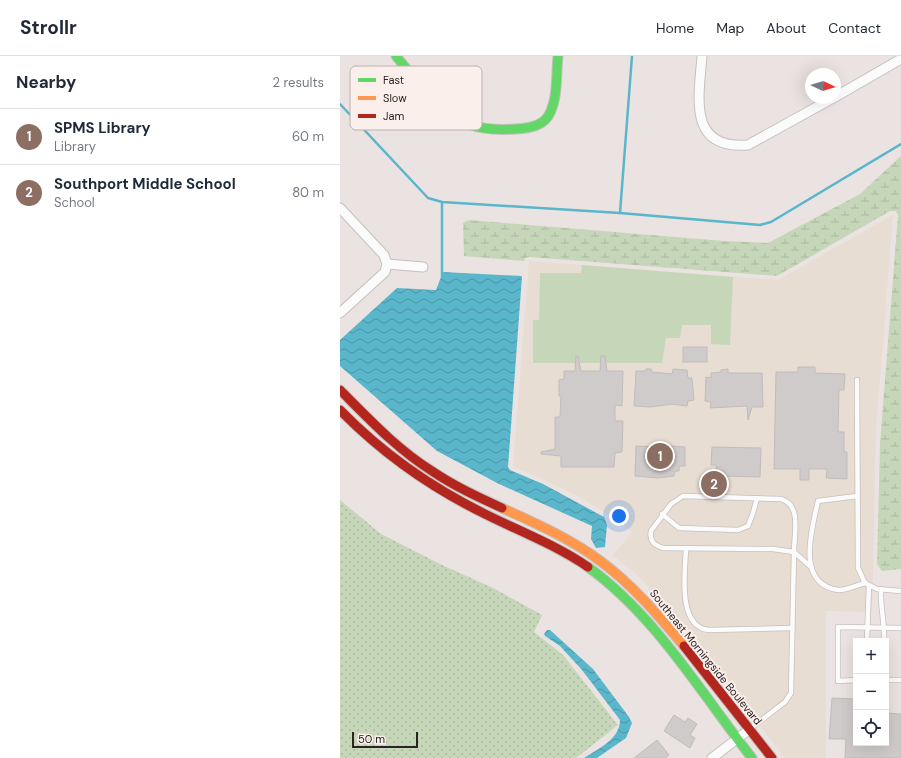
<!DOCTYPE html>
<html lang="en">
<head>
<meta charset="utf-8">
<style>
	:root { --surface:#fff; --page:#f2f2f3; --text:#1f2937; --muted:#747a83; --line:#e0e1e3; --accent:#6d6866 }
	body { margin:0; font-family:"DM Sans",sans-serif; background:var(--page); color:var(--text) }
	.controls { position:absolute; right:12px; bottom:12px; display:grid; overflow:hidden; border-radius:0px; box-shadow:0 4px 16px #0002 }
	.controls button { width:36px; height:36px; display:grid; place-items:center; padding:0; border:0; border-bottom:1px solid var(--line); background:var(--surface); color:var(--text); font:20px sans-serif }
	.compass { position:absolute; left:465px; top:12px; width:36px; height:36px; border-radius:50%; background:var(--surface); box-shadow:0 4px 16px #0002; rotate:94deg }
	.scale { position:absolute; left:12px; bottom:10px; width:66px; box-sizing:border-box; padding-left:4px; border:2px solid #2a2524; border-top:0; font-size:11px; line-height:14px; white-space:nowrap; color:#2a2524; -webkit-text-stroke:3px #faefeb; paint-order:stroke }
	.you { position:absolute; left:279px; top:460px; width:14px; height:14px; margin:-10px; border:3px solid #fff; border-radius:50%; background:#1a73e8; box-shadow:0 0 0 6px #1a73e833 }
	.badge { display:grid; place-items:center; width:26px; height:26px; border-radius:50%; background:var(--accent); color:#fff; font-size:13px; font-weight:700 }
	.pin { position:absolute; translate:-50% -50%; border:2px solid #fff; box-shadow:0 1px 4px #0006 }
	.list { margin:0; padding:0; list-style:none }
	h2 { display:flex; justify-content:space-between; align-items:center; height:52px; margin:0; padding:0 16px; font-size:17px }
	h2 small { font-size:13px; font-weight:400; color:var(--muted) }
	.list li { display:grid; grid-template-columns:26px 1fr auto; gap:12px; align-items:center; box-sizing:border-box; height:56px; padding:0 16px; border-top:1px solid var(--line) }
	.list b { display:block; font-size:15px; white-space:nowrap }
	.list p { margin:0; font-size:13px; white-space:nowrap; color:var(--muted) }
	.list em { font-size:13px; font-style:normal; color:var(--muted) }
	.icon { flex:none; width:22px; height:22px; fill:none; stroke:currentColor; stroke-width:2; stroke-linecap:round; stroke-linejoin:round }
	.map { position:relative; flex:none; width:561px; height:702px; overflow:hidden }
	header { display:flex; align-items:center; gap:24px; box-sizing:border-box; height:56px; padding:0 20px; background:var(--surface); border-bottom:1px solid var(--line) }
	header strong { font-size:19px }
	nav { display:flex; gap:22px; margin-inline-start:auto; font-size:14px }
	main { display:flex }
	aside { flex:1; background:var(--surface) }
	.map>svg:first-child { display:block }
	.education { fill:#e8ddd2 }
	.grass { fill:url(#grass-dots) }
	.wetland { fill:url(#wetland-marsh) }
	.pitch { fill:#c6d6b8 }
	.water { fill:url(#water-waves) }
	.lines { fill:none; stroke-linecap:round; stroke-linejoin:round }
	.stream { stroke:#5ab6ca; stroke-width:2.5 }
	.building { fill:#cfcbca; stroke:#c1bcbc }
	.lane-casing { stroke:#c5c0bf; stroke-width:6 }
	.street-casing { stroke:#c5c0bf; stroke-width:11 }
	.fast-casing { stroke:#c5c0bf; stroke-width:11 }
	.slow-casing { stroke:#c5c0bf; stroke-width:11 }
	.jam-casing { stroke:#c5c0bf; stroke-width:11 }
	.lane { stroke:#fcfbfb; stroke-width:4.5 }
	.street { stroke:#fcfbfb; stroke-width:9 }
	.fast { stroke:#63d668; stroke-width:9 }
	.slow { stroke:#ff974d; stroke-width:9 }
	.jam { stroke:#b3261e; stroke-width:9 }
	.labels { text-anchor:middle; stroke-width:4; stroke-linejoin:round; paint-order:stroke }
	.street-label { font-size:11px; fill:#2a2524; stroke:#faefeb }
	.key { fill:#faefeb; stroke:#bcb2af; stroke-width:1 }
	.key-label { font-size:11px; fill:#2a2524 }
</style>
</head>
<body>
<header>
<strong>Strollr</strong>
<nav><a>Home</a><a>Map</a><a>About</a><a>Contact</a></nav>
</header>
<main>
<aside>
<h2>Nearby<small>2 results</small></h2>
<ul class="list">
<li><span class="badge" style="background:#8d6e63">1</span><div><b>SPMS Library</b><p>Library</p></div><em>60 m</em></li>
<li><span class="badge" style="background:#8d6e63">2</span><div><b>Southport Middle School</b><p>School</p></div><em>80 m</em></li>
</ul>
</aside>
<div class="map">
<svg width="561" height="702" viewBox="0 0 561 702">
	<defs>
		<pattern id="grass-dots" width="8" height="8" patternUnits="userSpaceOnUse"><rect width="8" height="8" fill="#c6d6b8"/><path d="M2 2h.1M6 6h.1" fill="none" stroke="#aab89e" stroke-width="1.8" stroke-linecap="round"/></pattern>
		<pattern id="wetland-marsh" width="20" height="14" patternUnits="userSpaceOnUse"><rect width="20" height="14" fill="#c6d6b8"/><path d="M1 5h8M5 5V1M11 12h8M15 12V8" fill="none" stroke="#aab89e"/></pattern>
		<pattern id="water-waves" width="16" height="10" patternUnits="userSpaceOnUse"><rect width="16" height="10" fill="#5ab6ca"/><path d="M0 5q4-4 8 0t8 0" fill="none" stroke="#4b94a4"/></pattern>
	</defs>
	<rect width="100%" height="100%" fill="#eae3e2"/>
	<!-- education -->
	<path class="education" d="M553,159L536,374L532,556L486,555V702H445L323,546L295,517L273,499L292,476L266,457L238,440L173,410L189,205L438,224Z"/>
	<!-- grass -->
	<path class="grass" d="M0,444L41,478L102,509L153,532L202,559L194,576L223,599L278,669L236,702H0Z"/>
	<!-- wetland -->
	<path class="wetland" d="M561,100V513L542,515L537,508L540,388L558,159L556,155H550L437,220L189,201L185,202L184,205L124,200L123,167L129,164L384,185L428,187L520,138Z"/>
	<!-- pitch -->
	<path class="pitch" d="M242,209L393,221L390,289L371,288V269H342L340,282H326L322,307H193V264H199L200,217H241Z"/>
	<!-- water -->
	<g class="water">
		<path d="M103,216L182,220L168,411L170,414L203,428L264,461L267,469L265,491L256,492L251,483L252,470L159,428L97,395L0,310V284L57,232L96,234Z"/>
		<path d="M207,574H210L253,613L289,661L292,667L286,682L257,702H244C258,693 280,683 280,664L242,614L220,590L205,580L204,578Z"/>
	</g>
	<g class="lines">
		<!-- stream -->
		<g class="stream">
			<path d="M0,48L88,142L102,146L280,157L420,169L431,166L561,88"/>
			<path d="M102,146V221"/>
			<path d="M280,157L292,0"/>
		</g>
	</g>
	<!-- building -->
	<g class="building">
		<rect x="343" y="291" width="24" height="15"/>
		<path d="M236,300H238L241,315H260L261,300H265L267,315H283L282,350L275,349V365H283L282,396L275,397L274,411H221V400L201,398V396L215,393V361H220L221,340H219V324L224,323V315H235Z"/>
		<path d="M458,311H475V317L505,318L504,334H499L498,376H504V396H507V423L486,422L487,413H469V424H460V413H434L436,316H458Z"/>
		<path d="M306,313H311L312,316L332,318L333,313L347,314L348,322H352L354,344L348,345L347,350L332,348L310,351L294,350L296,315H305Z"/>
		<path d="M388,313V317H422L423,351H412L408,364L407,350L370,352L371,346L365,345L366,321L371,322V317L381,316V314Z"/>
		<path d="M317,389L345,391V410H339V415H335L334,420L318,422L295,420L296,390L317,391Z"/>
		<path d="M372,391L421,392L420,421L382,420L381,415H377L376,409H371Z"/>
		<path d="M492,642L516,643V687H546V657L561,658V702H505L506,683H489Z"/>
		<path d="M334,659L345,666L348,662L357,668L350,679L355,682L350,692L324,675Z"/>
		<path d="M317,684L329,699L325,702H294Z"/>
	</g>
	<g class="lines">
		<!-- lane casing -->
		<g class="lane-casing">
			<g id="lane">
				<path d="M517,324L518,512L525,527L537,533L561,535"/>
				<path d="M517,440L478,445C472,473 455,528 498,534C505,535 517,529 525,527"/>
				<path d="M322,458L339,472L398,474L408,470L413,457L417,442"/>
				<path d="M346,493C345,516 337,571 369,574L452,572"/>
				<path d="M541,533C540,551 545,567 544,585"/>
				<path d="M527,585L529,529"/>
				<path d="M516,624L498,625V571L561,572"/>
				<path d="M546,624H561"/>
				<path d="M411,672L445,646L451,637L454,496L433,493L323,492C314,489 309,485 311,475L331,448L343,440L441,443C462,449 454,478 454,496L471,511"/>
			</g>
		</g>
		<!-- street casing -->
		<g class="street-casing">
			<g id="street">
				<path d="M362,0C359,40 347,94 408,89L493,42"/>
				<path d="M495,41L561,3"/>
				<path d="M0,152L44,199L47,208L45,216L0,257"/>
				<path d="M47,208L83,211"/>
				<path d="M372,702L410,673"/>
			</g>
		</g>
		<!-- fast casing -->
		<g class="fast-casing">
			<g id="fast">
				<path d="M56,0C74,22 101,58 128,68C143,74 160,74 176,73C190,72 204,70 210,57C218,40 216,19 218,0"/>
				<path d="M248,511C316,560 361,637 412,702"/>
			</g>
		</g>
		<!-- slow casing -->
		<g class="slow-casing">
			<path id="slow" d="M162,452C195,467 229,482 259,504C292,528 318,559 344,590"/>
		</g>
		<!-- jam casing -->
		<g class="jam-casing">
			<g id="jam">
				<path d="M0,334C29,363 57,393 92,415C114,430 138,441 162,452"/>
				<path d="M0,354C43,398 90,431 145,458C179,475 216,489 248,511"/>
				<path d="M344,590L432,702"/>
			</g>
		</g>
		<!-- lane -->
		<use href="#lane" class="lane"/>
		<!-- street -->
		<use href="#street" class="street"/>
		<!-- fast -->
		<use href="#fast" class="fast"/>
		<!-- slow -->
		<use href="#slow" class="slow"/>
		<!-- jam -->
		<use href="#jam" class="jam"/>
	</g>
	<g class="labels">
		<!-- street labels -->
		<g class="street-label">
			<text transform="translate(366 601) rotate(51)" y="4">Southeast Morningside Boulevard</text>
		</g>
	</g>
	<!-- legend -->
	<rect x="10" y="10" width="132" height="64" rx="6" class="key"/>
	<rect x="18" y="22" width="18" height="4" fill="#63d668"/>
	<rect x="18" y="40" width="18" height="4" fill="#ff974d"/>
	<rect x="18" y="58" width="18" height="4" fill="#b3261e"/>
	<g class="key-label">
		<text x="43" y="28">Fast</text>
		<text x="43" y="46">Slow</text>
		<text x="43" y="64">Jam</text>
	</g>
</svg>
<div class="controls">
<button>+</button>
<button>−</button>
<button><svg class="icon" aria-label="locate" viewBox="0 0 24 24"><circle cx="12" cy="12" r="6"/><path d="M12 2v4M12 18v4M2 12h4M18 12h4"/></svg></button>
</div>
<svg class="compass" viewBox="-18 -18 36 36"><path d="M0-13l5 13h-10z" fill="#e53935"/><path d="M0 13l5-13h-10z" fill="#747a83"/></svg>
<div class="scale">50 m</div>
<div class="you"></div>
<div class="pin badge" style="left:320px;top:400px;background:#8d6e63">1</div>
<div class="pin badge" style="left:374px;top:428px;background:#8d6e63">2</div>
</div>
</main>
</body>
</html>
